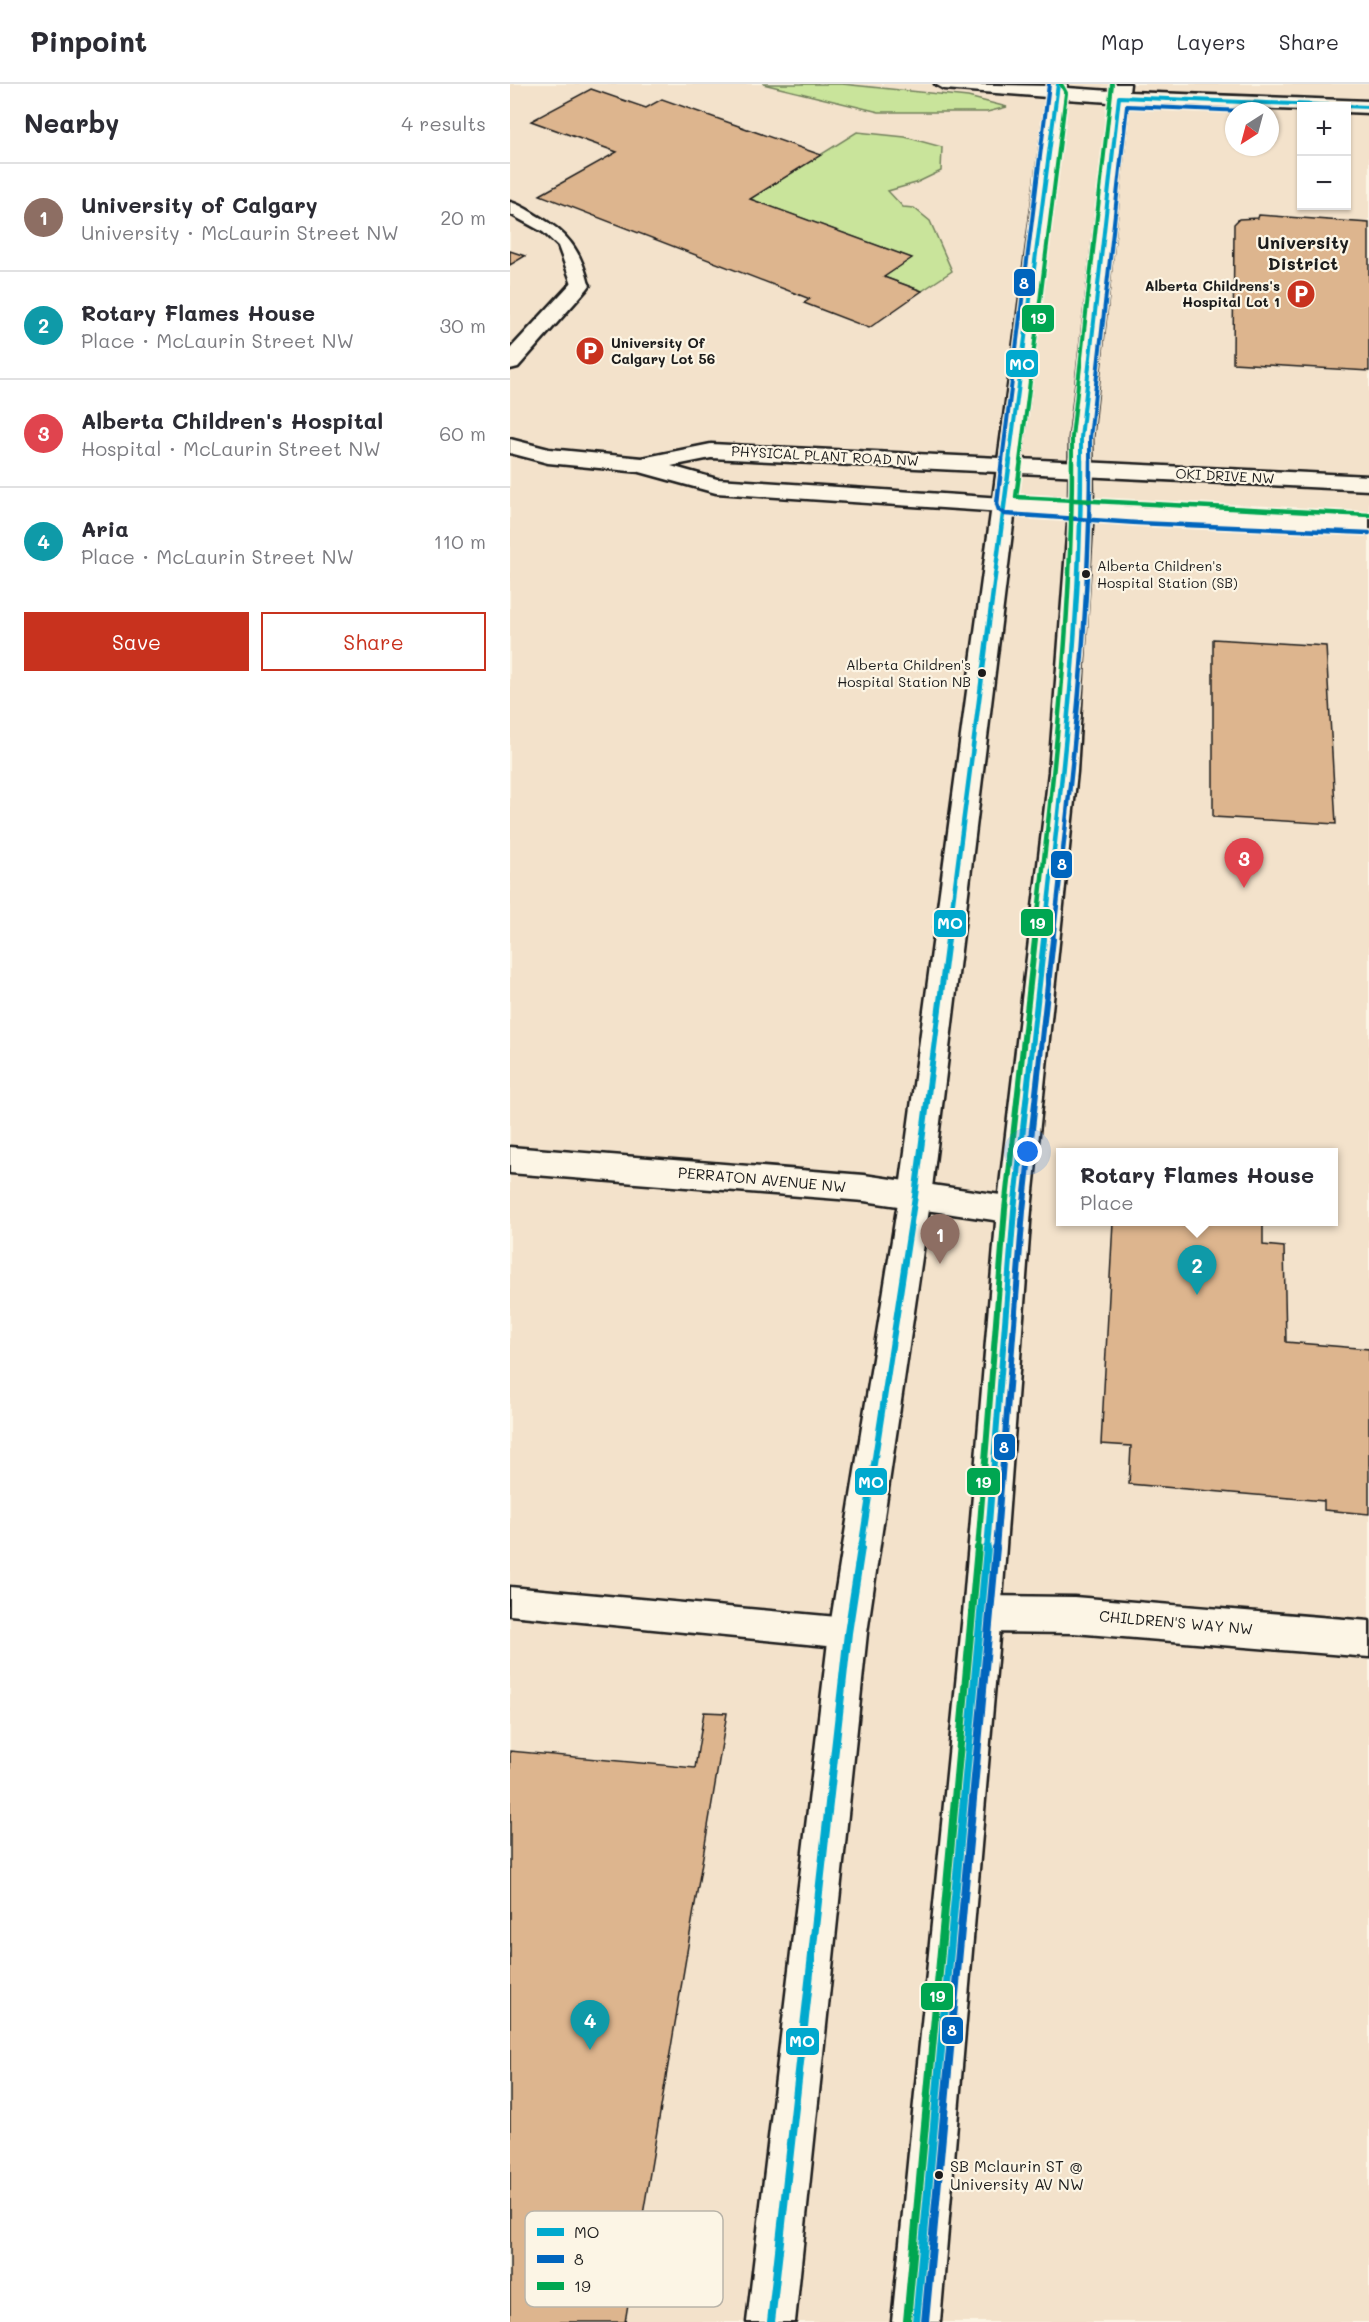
<!DOCTYPE html>
<html lang="en">
<head>
<meta charset="utf-8">
<style>
	:root { --surface:#fff; --page:#f7f7f7; --text:#2b2b33; --muted:#7c7c81; --line:#e1e1e2; --accent:#c8321e }
	body { margin:0; font-family:Mali,sans-serif; background:var(--page); color:var(--text) }
	.controls { position:absolute; right:18px; top:18px; display:grid; overflow:hidden; border-radius:0px; box-shadow:0 2px 4px #0004 }
	.controls button { width:54px; height:54px; display:grid; place-items:center; padding:0; border:0; border-bottom:2px solid var(--line); background:var(--surface); color:var(--text); font:30px sans-serif }
	.compass { position:absolute; left:715px; top:18px; width:54px; height:54px; border-radius:50%; background:var(--surface); box-shadow:0 2px 4px #0004; rotate:216deg }
	.you { position:absolute; left:518px; top:1068px; width:21px; height:21px; margin:-15px; border:4px solid #fff; border-radius:50%; background:#1a73e8; box-shadow:0 0 0 9px #1a73e833 }
	.badge { display:grid; place-items:center; width:39px; height:39px; border-radius:50%; background:var(--accent); color:#fff; font-size:20px; font-weight:700 }
	.pin { position:absolute; translate:-50% -50px; filter:drop-shadow(0 2px 3px #0008) }
	.pin::after { content:''; position:absolute; top:32px; width:21px; height:18px; background:inherit; clip-path:polygon(0 0,100% 0,50% 100%) }
	.popup { position:absolute; left:546px; top:1064px; width:282px; height:78px; box-sizing:border-box; display:grid; place-content:center; border-radius:0px; background:var(--surface); filter:drop-shadow(0 2px 4px #0005); font-size:20px; white-space:nowrap; color:var(--muted) }
	.popup b { font-size:22px; color:var(--text) }
	.popup::after { content:''; position:absolute; left:50%; top:100%; margin-left:-12px; border:12px solid transparent; border-top-color:var(--surface) }
	.list { margin:0; padding:0; list-style:none }
	h2 { display:flex; justify-content:space-between; align-items:center; height:78px; margin:0; padding:0 24px; font-size:26px }
	h2 small { font-size:20px; font-weight:400; color:var(--muted) }
	.list li { display:grid; grid-template-columns:39px 1fr auto; gap:18px; align-items:center; box-sizing:border-box; height:108px; padding:0 24px; border-top:2px solid var(--line) }
	.list b { display:block; font-size:22px; white-space:nowrap }
	.list p { margin:0; font-size:20px; white-space:nowrap; color:var(--muted) }
	.list em { font-size:20px; font-style:normal; color:var(--muted) }
	.actions { display:flex; gap:12px; padding:18px 24px }
	.actions a { flex:1; padding:14px 0; border:2px solid var(--accent); border-radius:0px; text-align:center; font-size:21px; color:var(--accent) }
	.actions .main { background:var(--accent); color:#fff }
	.map { position:relative; flex:none; width:859px; height:2238px; overflow:hidden }
	header { display:flex; align-items:center; gap:36px; box-sizing:border-box; height:84px; padding:0 30px; background:var(--surface); border-bottom:2px solid var(--line) }
	header strong { font-size:28px }
	nav { display:flex; gap:33px; margin-inline-start:auto; font-size:21px }
	main { display:flex }
	aside { flex:1; background:var(--surface) }
	.map>svg:first-child { display:block }
	.built { fill:#f3e2cb; fill-rule:evenodd }
	.green { fill:#c9e49b; stroke:#72805c; stroke-width:1.5 }
	.building { fill:#ddb58e; stroke:#1c1c1c; stroke-width:1.5 }
	.lines { fill:none; stroke-linecap:round; stroke-linejoin:round }
	.lane-casing { stroke:#1c1c1c; stroke-width:5 }
	.street-casing { stroke:#1c1c1c; stroke-width:5 }
	.secondary-casing { stroke:#1c1c1c; stroke-width:5 }
	.lane { fill:#fcf5e5; fill-rule:evenodd }
	.street { fill:#fcf5e5; fill-rule:evenodd }
	.secondary { fill:#fcf5e5; fill-rule:evenodd }
	.bus-1-far3-casing { stroke:#fcf5e5; stroke-width:7 }
	.bus-1-far2-casing { stroke:#fcf5e5; stroke-width:8 }
	.bus-1-far1-casing { stroke:#fcf5e5; stroke-width:10 }
	.bus-1-casing { stroke:#fcf5e5; stroke-width:12 }
	.bus-2-far3-casing { stroke:#fcf5e5; stroke-width:7 }
	.bus-2-far2-casing { stroke:#fcf5e5; stroke-width:8 }
	.bus-2-far1-casing { stroke:#fcf5e5; stroke-width:10 }
	.bus-2-casing { stroke:#fcf5e5; stroke-width:12 }
	.bus-3-far3-casing { stroke:#fcf5e5; stroke-width:7 }
	.bus-3-far2-casing { stroke:#fcf5e5; stroke-width:8 }
	.bus-3-far1-casing { stroke:#fcf5e5; stroke-width:10 }
	.bus-3-casing { stroke:#fcf5e5; stroke-width:12 }
	.bus-1-far3 { stroke:#00a9ce; stroke-width:4 }
	.bus-1-far2 { stroke:#00a9ce; stroke-width:4.5 }
	.bus-1-far1 { stroke:#00a9ce; stroke-width:6 }
	.bus-1 { stroke:#00a9ce; stroke-width:8 }
	.bus-2-far3 { stroke:#0065bd; stroke-width:4 }
	.bus-2-far2 { stroke:#0065bd; stroke-width:4.5 }
	.bus-2-far1 { stroke:#0065bd; stroke-width:6 }
	.bus-2 { stroke:#0065bd; stroke-width:8 }
	.bus-3-far3 { stroke:#00a651; stroke-width:4 }
	.bus-3-far2 { stroke:#00a651; stroke-width:4.5 }
	.bus-3-far1 { stroke:#00a651; stroke-width:6 }
	.bus-3 { stroke:#00a651; stroke-width:8 }
	.bus-dot { fill:#1c1c1c; stroke:#fcf5e5; stroke-width:2 }
	.labels { text-anchor:middle; stroke-width:4.5; stroke-linejoin:round; paint-order:stroke }
	.far-poi-label { font-size:14px; font-weight:bold; fill:#1c1c1c; stroke:#fcf5e5; text-anchor:end }
	.far-street-label { font-size:14px; fill:#1c1c1c; stroke:#fcf5e5 }
	.bus-label { font-size:14px; fill:#1c1c1c; stroke:#fcf5e5; text-anchor:start }
	.street-label { font-size:15px; fill:#1c1c1c; stroke:#fcf5e5 }
	.near-bus-label { font-size:16px; fill:#1c1c1c; stroke:#fcf5e5; text-anchor:start }
	.far-district-label { font-size:18px; font-weight:bold; fill:#1c1c1c; stroke:#fcf5e5 }
	.key { fill:#fcf5e5; stroke:#b9b4a9; stroke-width:1.5 }
	.key-label { font-size:16px; fill:#1c1c1c }
	.line-badge { stroke:#fcf5e5; stroke-width:2 }
	.badge-label { font-size:16px; text-anchor:middle; font-weight:bold; fill:#fff }
</style>
</head>
<body>
<header>
<strong>Pinpoint</strong>
<nav><a>Map</a><a>Layers</a><a>Share</a></nav>
</header>
<main>
<aside>
<h2>Nearby<small>4 results</small></h2>
<ul class="list">
<li><span class="badge" style="background:#8d6e63">1</span><div><b>University of Calgary</b><p>University · McLaurin Street NW</p></div><em>20 m</em></li>
<li><span class="badge" style="background:#0f9aa8">2</span><div><b>Rotary Flames House</b><p>Place · McLaurin Street NW</p></div><em>30 m</em></li>
<li><span class="badge" style="background:#e0444e">3</span><div><b>Alberta Children's Hospital</b><p>Hospital · McLaurin Street NW</p></div><em>60 m</em></li>
<li><span class="badge" style="background:#0f9aa8">4</span><div><b>Aria</b><p>Place · McLaurin Street NW</p></div><em>110 m</em></li>
</ul>
<div class="actions"><a class="main">Save</a><a>Share</a></div>
</aside>
<div class="map">
<svg width="859" height="2238" viewBox="0 0 859 2238">
	<rect width="100%" height="100%" fill="#fcf5e5"/>
	<filter id="ink" filterUnits="userSpaceOnUse"><feTurbulence type="fractalNoise" baseFrequency=".0167" numOctaves="2"/><feDisplacementMap in="SourceGraphic" scale="12" xChannelSelector="R" yChannelSelector="G"/><feConvolveMatrix kernelMatrix="1 2 1 2 8 2 1 2 1" color-interpolation-filters="sRGB"/></filter>
	<g filter="url(#ink)">
		<!-- built -->
		<path class="built" d="M0,0H859V2238H0ZM792,22H836V122H792ZM724,27H760V63H724ZM550,1068H824V1138H550Z"/>
		<!-- green -->
		<g class="green">
			<path d="M253,0H332L458,13L497,23L477,28H369Z"/>
			<path d="M347,48L395,53L432,63L431,87L406,99L378,107L393,123L404,124L420,137L442,187L412,207L374,193L401,174L240,115Z"/>
		</g>
		<!-- building -->
		<g class="building">
			<path d="M81,5L136,24L152,15L311,71L240,115L402,174L374,193L412,207L359,244L294,219L300,215L30,111L107,68L21,37Z"/>
			<path d="M749,131L859,139V287L723,279L724,140L729,135L748,134Z"/>
			<path d="M0,167L15,172L0,181Z"/>
			<path d="M703,555L816,562L826,740L703,733Z"/>
			<path d="M603,1138H753V1161L774,1163L776,1258L859,1265V1430L814,1426V1417L619,1400L621,1362L591,1360Z"/>
			<path d="M194,1628L217,1629L115,2238H0V1667L185,1684Z"/>
		</g>
		<g class="lines">
			<!-- lane casing -->
			<g class="lane-casing">
				<g id="lane">
					<path d="M0,118C9,120 18,126 26,131C57,148 71,166 79,201L76,205H64L48,162L33,148L0,130Z"/>
					<path d="M0,1503L338,1534L349,1539L354,1549L349,1559L338,1564L0,1531Z"/>
				</g>
			</g>
			<!-- street casing -->
			<g class="street-casing">
				<g id="street">
					<path d="M70,195L77,197L80,201L77,205L8,283L0,285V265L63,197Z"/>
					<path d="M0,355L39,365L132,374L201,360L859,392V406L201,374L161,382L207,395L627,423L859,433V447L627,437L206,409L130,388L38,379L0,369Z"/>
					<path d="M0,1063L354,1091L504,1113L516,1117L521,1126L516,1135L504,1139L354,1117L0,1089Z"/>
					<path d="M472,1512L564,1513L859,1537V1573L564,1549L472,1548L458,1543L453,1530L458,1517Z"/>
				</g>
			</g>
			<!-- secondary casing -->
			<g class="secondary-casing">
				<path id="secondary" d="M425,0L539,2V0H557V4L601,7L602,0H620L619,8L859,17V29L836,28V22H792V26L618,19L582,354L583,426L567,688L521,1126L491,1530L430,2238H382L453,1530L487,1126L539,688L559,426L560,354L600,18L555,15L421,1112L357,1549L285,2238H237L319,1549L389,1112L537,13L434,5Z"/>
			</g>
			<!-- lane -->
			<use href="#lane" class="lane"/>
			<!-- street -->
			<use href="#street" class="street"/>
			<!-- secondary -->
			<use href="#secondary" class="secondary"/>
			<!-- bus-1-far3 casing -->
			<g class="bus-1-far3-casing">
				<g id="bus-1-far3">
					<path d="M499,377L548,0"/>
					<path d="M571,377V354L609,13L859,23"/>
				</g>
			</g>
			<!-- bus-1-far2 casing -->
			<g class="bus-1-far2-casing">
				<g id="bus-1-far2">
					<path d="M438,856L500,376"/>
					<path d="M534,856C552,697 571,536 571,376"/>
				</g>
			</g>
			<!-- bus-1-far1 casing -->
			<g class="bus-1-far1-casing">
				<g id="bus-1-far1">
					<path d="M351,1465L405,1112L438,855"/>
					<path d="M477,1465L504,1126L534,855"/>
				</g>
			</g>
			<!-- bus-1 casing -->
			<g class="bus-1-casing">
				<g id="bus-1">
					<path d="M261,2238L338,1549L351,1464"/>
					<path d="M406,2238L477,1464"/>
				</g>
			</g>
			<!-- bus-2-far3 casing -->
			<g class="bus-2-far3-casing">
				<g id="bus-2-far3">
					<path d="M492,377L539,0"/>
					<path d="M580,377V354L617,22L734,27"/>
				</g>
			</g>
			<!-- bus-2-far2 casing -->
			<g class="bus-2-far2-casing">
				<g id="bus-2-far2">
					<path d="M492,376L487,420L489,426L495,430L627,439L859,449"/>
					<path d="M543,856C561,697 580,536 580,376"/>
				</g>
			</g>
			<!-- bus-2-far1 casing -->
			<g class="bus-2-far1-casing">
				<path id="bus-2-far1" d="M486,1465L513,1127L543,855"/>
			</g>
			<!-- bus-2 casing -->
			<g class="bus-2-casing">
				<path id="bus-2" d="M415,2238L486,1464"/>
			</g>
			<!-- bus-3-far3 casing -->
			<g class="bus-3-far3-casing">
				<g id="bus-3-far3">
					<path d="M510,377L556,9L551,0"/>
					<path d="M562,377V353L602,0"/>
				</g>
			</g>
			<!-- bus-3-far2 casing -->
			<g class="bus-3-far2-casing">
				<g id="bus-3-far2">
					<path d="M511,376L506,413L859,431"/>
					<path d="M525,856C543,697 562,536 562,376"/>
				</g>
			</g>
			<!-- bus-3-far1 casing -->
			<g class="bus-3-far1-casing">
				<path id="bus-3-far1" d="M468,1465L495,1125L525,855"/>
			</g>
			<!-- bus-3 casing -->
			<g class="bus-3-casing">
				<path id="bus-3" d="M397,2237L468,1464"/>
			</g>
			<!-- bus-1-far3 -->
			<use href="#bus-1-far3" class="bus-1-far3"/>
			<!-- bus-1-far2 -->
			<use href="#bus-1-far2" class="bus-1-far2"/>
			<!-- bus-1-far1 -->
			<use href="#bus-1-far1" class="bus-1-far1"/>
			<!-- bus-1 -->
			<use href="#bus-1" class="bus-1"/>
			<!-- bus-2-far3 -->
			<use href="#bus-2-far3" class="bus-2-far3"/>
			<!-- bus-2-far2 -->
			<use href="#bus-2-far2" class="bus-2-far2"/>
			<!-- bus-2-far1 -->
			<use href="#bus-2-far1" class="bus-2-far1"/>
			<!-- bus-2 -->
			<use href="#bus-2" class="bus-2"/>
			<!-- bus-3-far3 -->
			<use href="#bus-3-far3" class="bus-3-far3"/>
			<!-- bus-3-far2 -->
			<use href="#bus-3-far2" class="bus-3-far2"/>
			<!-- bus-3-far1 -->
			<use href="#bus-3-far1" class="bus-3-far1"/>
			<!-- bus-3 -->
			<use href="#bus-3" class="bus-3"/>
		</g>
	</g>
	<!-- icons -->
	<defs>
		<g id="parking-disc" transform="scale(1.5)"><circle r="9.5" fill="#c8321e" stroke="#fcf5e5"/><path d="M-3.5-5.5H1a3.5 3.5 0 0 1 0 7H-1V5.5H-3.5ZM-1-3.4V-.6H.8a1.4 1.4 0 0 0 0-2.8Z" fill="#fff"/></g>
	</defs>
	<g fill-rule="evenodd">
		<use href="#parking-disc" x="791" y="210"/>
		<use href="#parking-disc" x="80" y="267"/>
	</g>
	<!-- markers -->
	<g class="bus-dot">
		<circle cx="576" cy="490" r="5"/>
		<circle cx="472" cy="589" r="5"/>
		<circle cx="429" cy="2091" r="5"/>
	</g>
	<g class="labels">
		<!-- far-poi labels -->
		<g class="far-poi-label">
			<text x="770" y="207">Alberta Childrens's<tspan x="770" dy="16">Hospital Lot 1</tspan></text>
			<text x="101" y="264" text-anchor="start">University Of<tspan x="101" dy="16">Calgary Lot 56</tspan></text>
		</g>
		<!-- far-street labels -->
		<g class="far-street-label">
			<text transform="translate(315 372) rotate(3)" y="5">PHYSICAL PLANT ROAD NW</text>
			<text transform="translate(715 392) rotate(3)" y="5">OKI DRIVE NW</text>
		</g>
		<!-- bus labels -->
		<g class="bus-label">
			<text x="587" y="487">Alberta Children's<tspan x="587" dy="17">Hospital Station (SB)</tspan></text>
			<text x="461" y="586" text-anchor="end">Alberta Children's<tspan x="461" dy="17">Hospital Station NB</tspan></text>
		</g>
		<!-- street labels -->
		<g class="street-label">
			<text transform="translate(252 1096) rotate(5)" y="5">PERRATON AVENUE NW</text>
			<text transform="translate(666 1539) rotate(5)" y="5">CHILDREN'S WAY NW</text>
		</g>
		<!-- near-bus labels -->
		<g class="near-bus-label">
			<text x="440" y="2088">SB Mclaurin ST @<tspan x="440" dy="18">University AV NW</tspan></text>
		</g>
		<!-- far-district labels -->
		<g class="far-district-label">
			<text x="793" y="165">University<tspan x="793" dy="21">District</tspan></text>
		</g>
	</g>
	<!-- legend -->
	<rect x="15" y="2127" width="198" height="96" rx="9" class="key"/>
	<rect x="27" y="2144" width="27" height="8" fill="#00a9ce"/>
	<rect x="27" y="2171" width="27" height="8" fill="#0065bd"/>
	<rect x="27" y="2198" width="27" height="8" fill="#00a651"/>
	<g class="key-label">
		<text x="64" y="2154">MO</text>
		<text x="64" y="2181">8</text>
		<text x="64" y="2208">19</text>
	</g>
	<g class="line-badge">
		<rect x="503" y="184" width="23" height="29" rx="6" fill="#0065bd"/>
		<rect x="511" y="220" width="34" height="29" rx="6" fill="#00a651"/>
		<rect x="495" y="265" width="34" height="29" rx="6" fill="#00a9ce"/>
		<rect x="540" y="766" width="23" height="29" rx="6" fill="#0065bd"/>
		<rect x="510" y="824" width="34" height="29" rx="6" fill="#00a651"/>
		<rect x="423" y="825" width="34" height="29" rx="6" fill="#00a9ce"/>
		<rect x="483" y="1349" width="23" height="28" rx="6" fill="#0065bd"/>
		<rect x="344" y="1383" width="34" height="29" rx="6" fill="#00a9ce"/>
		<rect x="456" y="1383" width="35" height="29" rx="6" fill="#00a651"/>
		<rect x="410" y="1898" width="34" height="29" rx="6" fill="#00a651"/>
		<rect x="431" y="1932" width="23" height="29" rx="6" fill="#0065bd"/>
		<rect x="275" y="1943" width="35" height="29" rx="6" fill="#00a9ce"/>
	</g>
	<g class="badge-label">
		<text x="514" y="205">8</text>
		<text x="528" y="240">19</text>
		<text x="512" y="286">MO</text>
		<text x="552" y="786">8</text>
		<text x="527" y="845">19</text>
		<text x="440" y="845">MO</text>
		<text x="494" y="1369">8</text>
		<text x="361" y="1404">MO</text>
		<text x="473" y="1404">19</text>
		<text x="427" y="1918">19</text>
		<text x="442" y="1952">8</text>
		<text x="292" y="1963">MO</text>
	</g>
</svg>
<div class="controls">
<button>+</button>
<button>−</button>
</div>
<svg class="compass" viewBox="-18 -18 36 36"><path d="M0-13l5 13h-10z" fill="#e53935"/><path d="M0 13l5-13h-10z" fill="#7c7c81"/></svg>
<div class="you"></div>
<div class="pin badge" style="left:430px;top:1180px;background:#8d6e63">1</div>
<div class="pin badge" style="left:687px;top:1211px;background:#0f9aa8">2</div>
<div class="popup"><b>Rotary Flames House</b>Place</div>
<div class="pin badge" style="left:734px;top:804px;background:#e0444e">3</div>
<div class="pin badge" style="left:80px;top:1966px;background:#0f9aa8">4</div>
</div>
</main>
</body>
</html>
